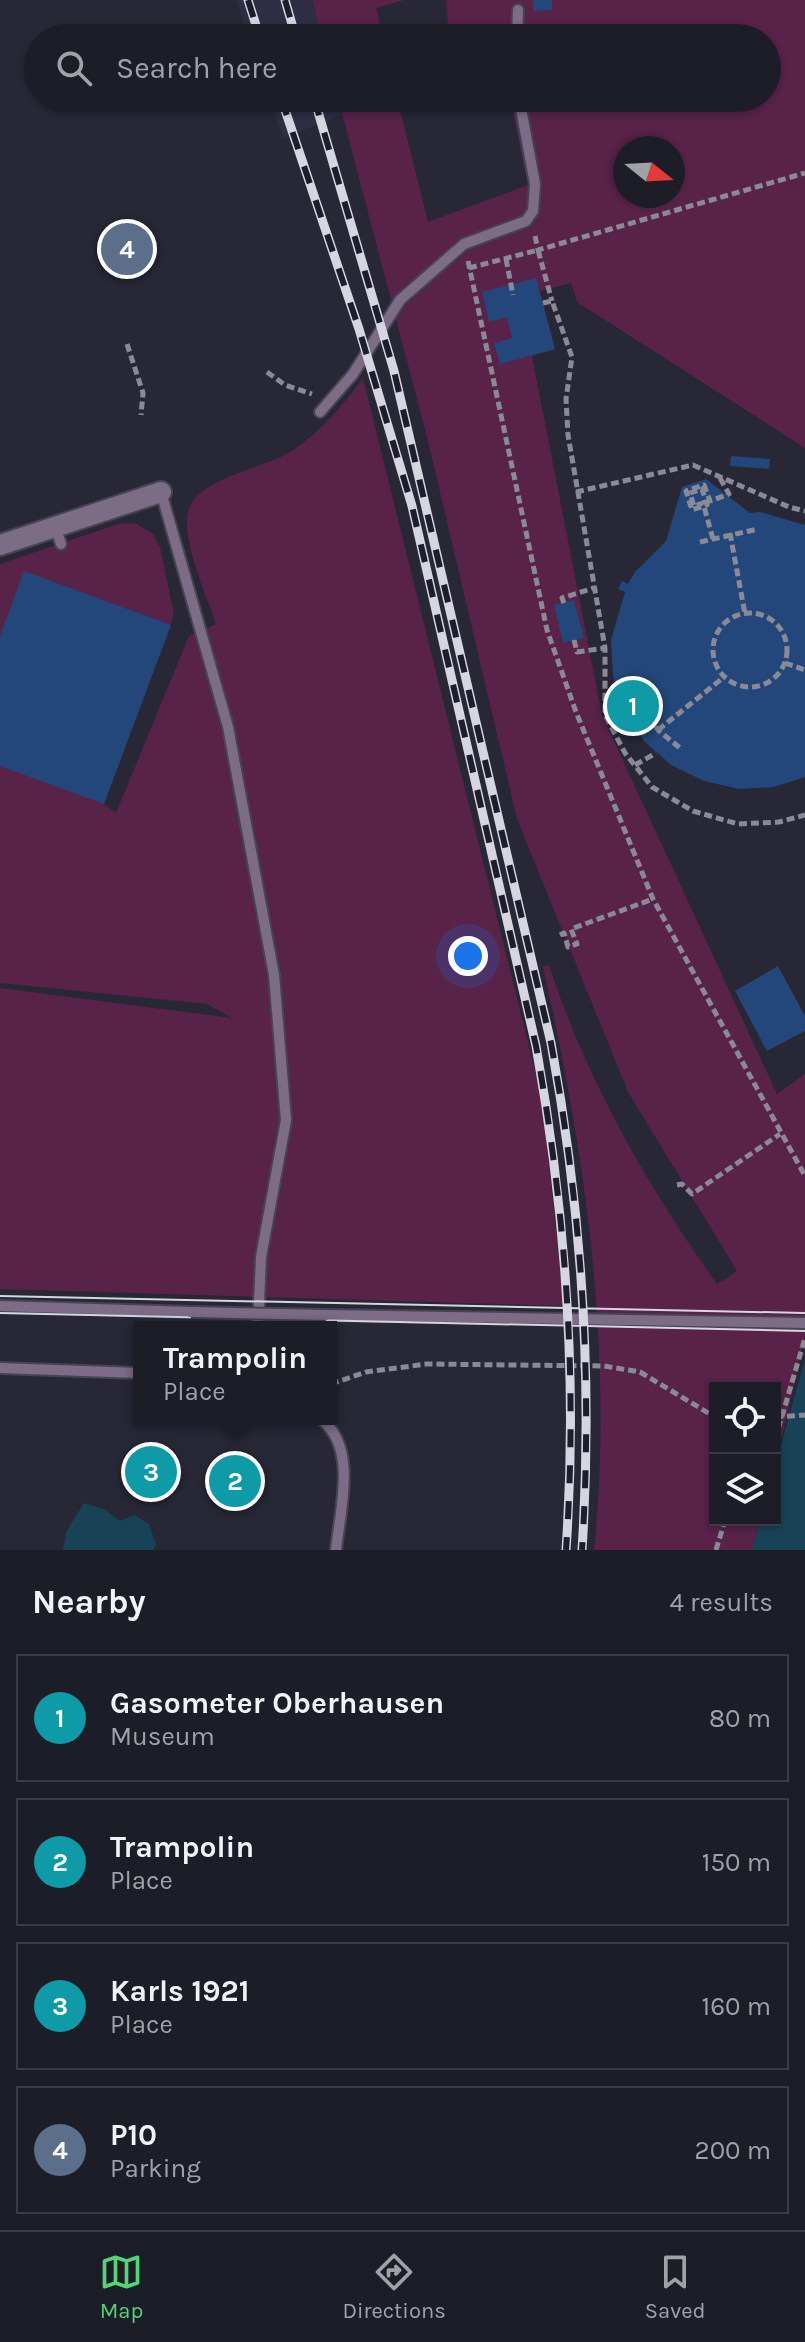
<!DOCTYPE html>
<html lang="en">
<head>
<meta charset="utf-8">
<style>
	:root { --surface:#1d1d28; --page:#252630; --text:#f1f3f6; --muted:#a0a2a8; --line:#3b3b45; --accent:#51d674 }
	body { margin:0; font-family:Karla,sans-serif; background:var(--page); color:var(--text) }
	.controls { position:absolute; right:24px; bottom:24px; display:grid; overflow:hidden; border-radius:0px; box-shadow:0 2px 6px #0004 }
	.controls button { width:72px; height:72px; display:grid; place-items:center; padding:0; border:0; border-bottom:2px solid var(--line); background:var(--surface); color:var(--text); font:40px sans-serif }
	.compass { position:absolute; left:613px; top:136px; width:72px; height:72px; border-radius:50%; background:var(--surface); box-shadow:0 2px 6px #0004; rotate:108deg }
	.you { position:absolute; left:468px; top:956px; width:28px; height:28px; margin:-20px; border:6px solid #fff; border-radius:50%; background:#1a73e8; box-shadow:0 0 0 12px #1a73e833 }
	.badge { display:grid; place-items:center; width:52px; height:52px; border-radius:50%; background:var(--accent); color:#fff; font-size:26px; font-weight:700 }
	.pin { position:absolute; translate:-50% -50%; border:4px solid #fff; box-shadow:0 2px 8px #0006 }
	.popup { position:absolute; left:133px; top:1321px; width:204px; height:104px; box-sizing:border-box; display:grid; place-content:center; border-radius:0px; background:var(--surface); filter:drop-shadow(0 2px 6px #0005); font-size:26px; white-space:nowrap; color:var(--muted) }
	.popup b { font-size:30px; color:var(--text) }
	.popup::after { content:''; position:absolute; left:50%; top:100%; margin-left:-16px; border:16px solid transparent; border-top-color:var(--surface) }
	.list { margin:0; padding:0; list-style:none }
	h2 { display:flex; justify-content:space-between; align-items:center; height:104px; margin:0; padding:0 32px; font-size:34px }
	h2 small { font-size:26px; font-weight:400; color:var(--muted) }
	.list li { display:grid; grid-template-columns:52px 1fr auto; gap:24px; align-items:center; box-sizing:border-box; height:128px; margin:0 16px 16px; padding:0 16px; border:2px solid var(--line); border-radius:0px }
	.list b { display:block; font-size:30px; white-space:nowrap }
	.list p { margin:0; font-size:26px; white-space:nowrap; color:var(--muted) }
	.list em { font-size:26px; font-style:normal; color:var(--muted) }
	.icon { flex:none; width:44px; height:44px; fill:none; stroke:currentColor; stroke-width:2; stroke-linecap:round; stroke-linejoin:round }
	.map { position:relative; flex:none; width:805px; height:1550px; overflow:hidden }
	.search { position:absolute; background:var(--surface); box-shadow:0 2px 6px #0004; left:24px; right:24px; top:24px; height:88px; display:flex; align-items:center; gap:20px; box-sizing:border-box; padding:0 28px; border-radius:44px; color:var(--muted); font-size:30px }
	.sheet { height:680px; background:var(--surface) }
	nav { display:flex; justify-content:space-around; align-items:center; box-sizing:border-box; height:112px; border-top:2px solid var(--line); background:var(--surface); font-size:22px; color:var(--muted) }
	nav a { display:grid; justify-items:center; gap:4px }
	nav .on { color:var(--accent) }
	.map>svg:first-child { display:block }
	.built { fill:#2e2d43 }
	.green { fill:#582249; fill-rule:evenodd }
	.water { fill:#184357 }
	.building { fill:#23477a }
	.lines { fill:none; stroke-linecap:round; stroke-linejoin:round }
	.lane-casing { stroke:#444452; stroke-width:14 }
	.street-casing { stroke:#444452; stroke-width:24 }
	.path { stroke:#8a8a97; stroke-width:5; stroke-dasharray:8 4; stroke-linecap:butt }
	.lane { stroke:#7c6c85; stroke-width:10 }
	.street { stroke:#7c6c85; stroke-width:20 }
	.tram { stroke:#d6d6e1; stroke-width:2 }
	.rail-casing { stroke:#d6d6e1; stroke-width:9 }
	.rail { stroke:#1d1d2c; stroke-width:6; stroke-dasharray:18; stroke-linecap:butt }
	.lane-bridge-casing { stroke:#444452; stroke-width:14; stroke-linecap:butt }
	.path-bridge { stroke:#8a8a97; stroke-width:5; stroke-dasharray:8 4; stroke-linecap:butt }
	.lane-bridge { stroke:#7c6c85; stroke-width:10 }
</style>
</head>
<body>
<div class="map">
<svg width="805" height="1550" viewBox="0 0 805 1550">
	<rect width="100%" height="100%" fill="#272736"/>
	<!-- built -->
	<g class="built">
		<path d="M236,0H312L322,38H249Z"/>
		<path d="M269,98H338L342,115L283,138Z"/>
	</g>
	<!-- green -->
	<g class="green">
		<path d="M312,0H404L376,8L383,38H322Z"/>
		<path d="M446,0H805V448L577,302L571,283L540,291L555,349L532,356L602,715L777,1094L805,1074V1337L775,1467V1388H715V1520H760L752,1550H594C614,1355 586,1157 543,967L549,965C587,1081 647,1185 717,1284L737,1271L628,1092L517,819L428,441L338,98H397L428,222L528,185L510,98H767V38H449ZM625,148H673V196H625Z"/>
		<path d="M363,378L542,1099L564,1306L0,1289V988L232,1018L207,1004L0,983V564L118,524L135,523L153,534L160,547L174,614L104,804L116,813L189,636L216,624C207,597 181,539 188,512C195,479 262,469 290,452C320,433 342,406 363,378Z"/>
	</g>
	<!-- water -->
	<g class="water">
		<path d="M805,1359V1550H752L760,1520H775V1467Z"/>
		<path d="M84,1503L104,1509L120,1521L134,1515L149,1524L156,1545L153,1550H63L66,1532Z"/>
	</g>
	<!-- building -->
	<g class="building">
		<path d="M533,0H552V10L533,11Z"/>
		<path d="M536,278L555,349L500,364L494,343L512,338L507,317L489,322L482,292Z"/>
		<path d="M731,456L770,459L769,469L730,466Z"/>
		<path d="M706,479L750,513L760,512L805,525V777L774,787L739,789L704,781L671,765L644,741L624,711L613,676L611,640L625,592L618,589L622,581L628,584L635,572L666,541L682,487Z"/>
		<path d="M24,571L171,625L104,804L0,766V636Z"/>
		<path d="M574,600L584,638L563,643L554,605Z"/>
		<path d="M778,966L805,1016V1031L767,1051L735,991Z"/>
	</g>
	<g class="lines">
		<!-- lane casing -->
		<g class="lane-casing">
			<g id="lane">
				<path d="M517,38L518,10"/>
				<path d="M320,412L353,374L400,300L464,244L526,221L533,211L535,184L519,98"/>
				<path d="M161,492L228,727L274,975L286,1120L261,1257L258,1327"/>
				<path d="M55,526L61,544"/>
				<path d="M0,1306L191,1312"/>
				<path d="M326,1315L805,1323"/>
				<path d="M0,1368L139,1373"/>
				<path d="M321,1419C358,1448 340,1509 336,1550"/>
			</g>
		</g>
		<!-- street casing -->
		<g class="street-casing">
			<path id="street" d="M0,545L161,492"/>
		</g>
		<!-- path -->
		<g class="path">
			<path d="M535,236L538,250L805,173"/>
			<path d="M506,259L513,295"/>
			<path d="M468,261L547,630L576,712L653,899L805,1176"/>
			<path d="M469,268L538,250L552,301"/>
			<path d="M543,303L552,301L572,357L566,399L568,435L605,648V715L625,753L652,787L693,811L738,824L779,822L805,815"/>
			<path d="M127,344L143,393L141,415"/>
			<path d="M267,372L285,385L312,394"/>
			<path d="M576,492L693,465L789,507L805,511"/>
			<path d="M730,533L745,614"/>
			<path d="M713,539L703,503L694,506L690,493L702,489L707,505L692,510L686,491L704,485L710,501L729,494L720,478"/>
			<path d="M700,542L758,529"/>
			<path d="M564,603L562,598L594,588"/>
			<circle cx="750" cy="650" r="37"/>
			<path d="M574,640L577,652L605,648"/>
			<path d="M785,663L805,670"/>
			<path d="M643,706L658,730L680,748"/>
			<path d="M605,715L624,711"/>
			<path d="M658,730L724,677"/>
			<path d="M635,765L656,753"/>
			<path d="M560,935L564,933L568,947L577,944L571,929L653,899"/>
			<path d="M677,1185L682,1184L692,1194L780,1134"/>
			<path d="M331,1384L366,1372L427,1364L604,1366L640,1372L715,1417"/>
			<path d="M775,1440L805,1338"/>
			<path d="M716,1550L725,1520"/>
		</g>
		<!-- lane -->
		<use href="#lane" class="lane"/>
		<!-- street -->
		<use href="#street" class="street"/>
		<!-- tram -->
		<g class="tram">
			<path d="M0,1296L805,1313"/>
			<path d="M0,1313L805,1331"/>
		</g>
		<!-- rail casing -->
		<g class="rail-casing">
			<g id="rail">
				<path d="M248,0L260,38"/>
				<path d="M285,0L296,38"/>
				<path d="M281,98L359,329L412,506L536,1046C566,1214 578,1379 566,1550"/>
				<path d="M314,98L394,371L551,1043C582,1211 593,1379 582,1550"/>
			</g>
		</g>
		<!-- rail -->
		<use href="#rail" class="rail"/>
		<!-- lane-bridge casing -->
		<g class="lane-bridge-casing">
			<path id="lane-bridge" d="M191,1312L326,1315"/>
		</g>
		<!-- path-bridge -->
		<path class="path-bridge" d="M775,1417L805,1415"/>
		<!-- lane-bridge -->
		<use href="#lane-bridge" class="lane-bridge"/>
	</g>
</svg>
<div class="controls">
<button><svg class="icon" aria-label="locate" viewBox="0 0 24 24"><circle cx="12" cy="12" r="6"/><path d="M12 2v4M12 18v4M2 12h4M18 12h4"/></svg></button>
<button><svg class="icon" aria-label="layers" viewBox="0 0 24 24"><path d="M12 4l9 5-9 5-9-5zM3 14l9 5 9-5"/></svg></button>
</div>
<svg class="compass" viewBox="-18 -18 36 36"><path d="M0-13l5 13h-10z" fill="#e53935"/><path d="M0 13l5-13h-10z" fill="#a0a2a8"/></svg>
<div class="you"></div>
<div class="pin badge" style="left:633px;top:706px;background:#0f9aa8">1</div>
<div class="pin badge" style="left:235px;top:1481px;background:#0f9aa8">2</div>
<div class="popup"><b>Trampolin</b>Place</div>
<div class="pin badge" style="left:151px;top:1472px;background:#0f9aa8">3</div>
<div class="pin badge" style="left:127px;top:249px;background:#5c6f8a">4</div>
<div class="search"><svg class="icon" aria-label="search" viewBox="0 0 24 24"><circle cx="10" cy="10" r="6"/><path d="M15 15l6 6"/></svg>Search here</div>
</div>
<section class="sheet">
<h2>Nearby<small>4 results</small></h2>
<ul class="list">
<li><span class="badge" style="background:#0f9aa8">1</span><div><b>Gasometer Oberhausen</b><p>Museum</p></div><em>80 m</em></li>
<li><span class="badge" style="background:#0f9aa8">2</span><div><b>Trampolin</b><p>Place</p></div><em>150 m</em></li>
<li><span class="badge" style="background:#0f9aa8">3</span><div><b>Karls 1921</b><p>Place</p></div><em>160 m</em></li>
<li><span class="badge" style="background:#5c6f8a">4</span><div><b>P10</b><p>Parking</p></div><em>200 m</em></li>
</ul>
</section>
<nav>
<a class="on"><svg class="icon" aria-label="map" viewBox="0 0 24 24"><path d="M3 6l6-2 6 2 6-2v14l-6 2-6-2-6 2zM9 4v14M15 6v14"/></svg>Map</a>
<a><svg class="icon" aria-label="directions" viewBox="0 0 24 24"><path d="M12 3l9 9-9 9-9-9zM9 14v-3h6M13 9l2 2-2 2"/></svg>Directions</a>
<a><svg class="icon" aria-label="saved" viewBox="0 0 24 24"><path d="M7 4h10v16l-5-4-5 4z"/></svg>Saved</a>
</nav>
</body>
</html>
